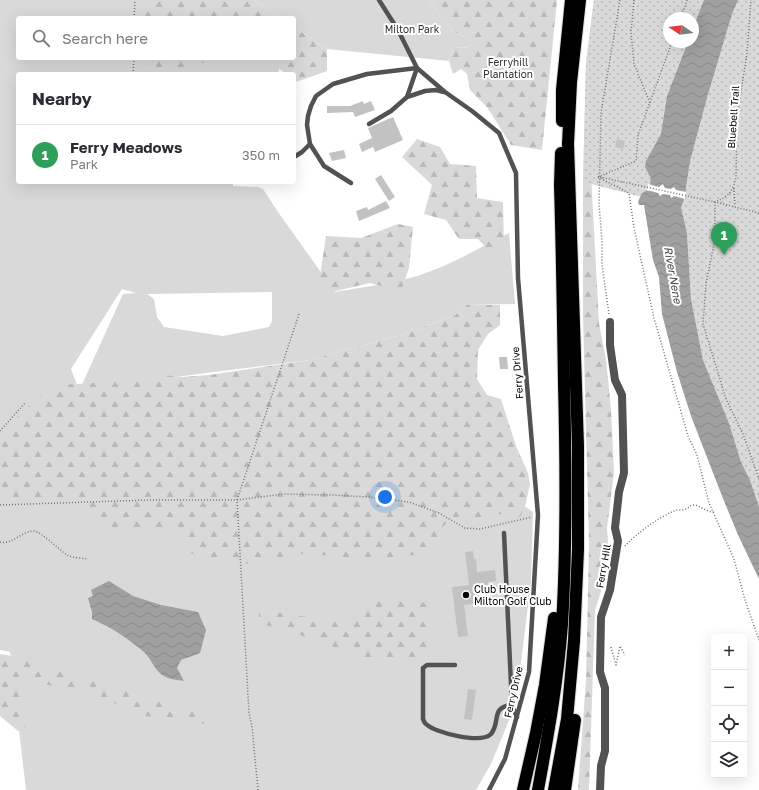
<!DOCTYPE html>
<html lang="en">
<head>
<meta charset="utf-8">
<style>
	:root { --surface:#fff; --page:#f2f2f3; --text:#2b2b33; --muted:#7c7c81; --line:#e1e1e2; --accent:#ea580c }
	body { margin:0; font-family:"Golos Text",sans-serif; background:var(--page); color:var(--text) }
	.controls { position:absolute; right:12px; bottom:12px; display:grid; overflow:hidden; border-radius:4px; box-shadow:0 4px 16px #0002 }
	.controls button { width:36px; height:36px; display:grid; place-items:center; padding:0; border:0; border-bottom:1px solid var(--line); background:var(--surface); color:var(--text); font:20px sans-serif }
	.compass { position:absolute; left:663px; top:12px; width:36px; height:36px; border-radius:50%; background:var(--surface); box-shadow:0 4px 16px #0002; rotate:283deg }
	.you { position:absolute; left:385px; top:497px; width:14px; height:14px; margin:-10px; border:3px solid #fff; border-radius:50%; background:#1a73e8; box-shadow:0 0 0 6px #1a73e833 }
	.badge { display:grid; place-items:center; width:26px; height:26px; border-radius:50%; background:var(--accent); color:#fff; font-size:13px; font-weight:700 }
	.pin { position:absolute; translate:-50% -33px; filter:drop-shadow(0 1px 2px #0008) }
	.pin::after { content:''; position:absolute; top:21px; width:14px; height:12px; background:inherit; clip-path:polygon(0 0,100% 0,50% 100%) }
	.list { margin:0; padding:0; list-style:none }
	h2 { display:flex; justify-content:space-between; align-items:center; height:52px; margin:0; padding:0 16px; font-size:17px }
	h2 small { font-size:13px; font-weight:400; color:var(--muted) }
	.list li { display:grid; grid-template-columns:26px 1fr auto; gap:12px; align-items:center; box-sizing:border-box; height:60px; padding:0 16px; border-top:1px solid var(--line) }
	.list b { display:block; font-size:15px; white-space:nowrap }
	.list p { margin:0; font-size:13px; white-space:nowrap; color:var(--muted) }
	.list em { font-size:13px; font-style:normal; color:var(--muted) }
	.icon { flex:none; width:22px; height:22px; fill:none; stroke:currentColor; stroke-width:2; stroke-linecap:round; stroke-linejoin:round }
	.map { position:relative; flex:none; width:759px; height:790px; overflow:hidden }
	.search { position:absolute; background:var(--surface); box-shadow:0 4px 16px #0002; left:16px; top:16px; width:280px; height:44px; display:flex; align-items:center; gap:10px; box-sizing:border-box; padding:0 14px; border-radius:4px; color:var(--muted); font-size:15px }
	.panel { position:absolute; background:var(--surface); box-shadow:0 4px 16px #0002; left:16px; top:72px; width:280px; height:112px; border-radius:4px }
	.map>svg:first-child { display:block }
	.green { fill:#d9d9d9; fill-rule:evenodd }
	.forest { fill:url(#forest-firs) }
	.park { fill:url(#park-dots); fill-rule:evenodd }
	.water { fill:url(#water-waves) }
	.pier { fill:#fff }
	.building { fill:#c2c2c2 }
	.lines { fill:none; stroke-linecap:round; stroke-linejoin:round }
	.highway-casing { stroke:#dbdbdb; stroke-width:14 }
	.path { stroke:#747474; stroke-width:1.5; stroke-dasharray:1 2; stroke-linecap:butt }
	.lane { stroke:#525252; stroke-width:4.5 }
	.street { stroke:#525252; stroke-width:8 }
	.highway { stroke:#000; stroke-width:12 }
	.poi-dot { fill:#000; stroke:#fff; stroke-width:1.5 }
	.labels { text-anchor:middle; stroke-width:4; stroke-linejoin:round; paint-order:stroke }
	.park-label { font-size:10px; fill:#303030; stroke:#fff }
	.street-label { font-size:10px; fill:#000; stroke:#fff }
	.poi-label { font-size:10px; fill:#000; stroke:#fff; text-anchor:start }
	.water-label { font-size:11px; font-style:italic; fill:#414141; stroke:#fff }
</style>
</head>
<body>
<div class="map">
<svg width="759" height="790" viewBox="0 0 759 790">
	<defs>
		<pattern id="forest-firs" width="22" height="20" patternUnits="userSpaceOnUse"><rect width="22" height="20" fill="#d9d9d9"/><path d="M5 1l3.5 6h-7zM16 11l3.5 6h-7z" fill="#b8b8b8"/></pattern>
		<pattern id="park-dots" width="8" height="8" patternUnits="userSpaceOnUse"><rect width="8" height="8" fill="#d9d9d9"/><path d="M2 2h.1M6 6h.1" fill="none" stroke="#b8b8b8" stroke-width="1.8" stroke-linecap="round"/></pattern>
		<pattern id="water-waves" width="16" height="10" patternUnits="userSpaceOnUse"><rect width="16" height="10" fill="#a0a0a0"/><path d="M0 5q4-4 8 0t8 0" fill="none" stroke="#888"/></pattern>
	</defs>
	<rect width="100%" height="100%" fill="#fff"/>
	<!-- green -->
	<g class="green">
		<path d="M0,0H197L218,18H18V58H266L279,68L278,74H18V182H233V186L258,187L263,189L278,212L335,292C363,287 392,284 420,275C451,265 479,248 509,233L515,304L467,305L454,316L401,335L310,360L80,389L123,294L136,293L122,289L71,369L86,408L481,475L533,512L531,582L517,694L510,718L491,764L476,790H26L10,652L0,650ZM272,292V321L269,327L223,336L164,327L157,317L154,299L147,294Z"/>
		<path d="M255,0H429L452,31L469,39L471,47L452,48L449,61L327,49L294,27V18H281Z"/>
	</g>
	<!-- forest -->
	<g class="forest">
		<path d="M145,0H255L281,18H145Z"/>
		<path d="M429,0H557L542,150L511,145L487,107L470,90L467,74L461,69L453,74L449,61L452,48L471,47L469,39L452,31Z"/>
		<path d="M594,0H614L591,174L599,323L606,360L611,409L614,473L607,528L608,543L605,552L599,582L602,588L595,610L589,790H578L586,680L589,545L583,315V182L586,63Z"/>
		<path d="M294,27L327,49V71L296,82L294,81V74H286L266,58H294Z"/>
		<path d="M144,58H229L144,74Z"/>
		<path d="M417,139L440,147L450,164L476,166L477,198L503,202L504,249L493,255L478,239H459L446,220L424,214L432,185L402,157Z"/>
		<path d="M398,224L413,227L409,268L401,291L370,283L332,292L320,276L326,236L361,238Z"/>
		<path d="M467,305H500V325L488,334L478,350L477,379L487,395L501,399L516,446L528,473L530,484L525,507L519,519L504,513L470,522L452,517L440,530L438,550L419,554L385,559H354L306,553L256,564L233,563L219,559L198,558L185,548V536L176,529L104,532L85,510L78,497L0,502V445L10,425L23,411L42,395L61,385L126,381L162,375L182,377L209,375L310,360L401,335L454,316Z"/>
		<path d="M366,599L431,603L430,633L424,658L368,659L283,629L261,624L258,610L350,623Z"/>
		<path d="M0,654L7,655L210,716L203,724L138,715L92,692L22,681L25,731H18L0,716Z"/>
	</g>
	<!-- park -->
	<path class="park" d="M594,0H759V507L750,480L741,462L729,423L703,360L691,299L687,233L681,207L583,182L586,63ZM669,18H693V42H669Z"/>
	<!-- water -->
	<g class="water">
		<path d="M704,0H738L732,14L708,94L690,161L684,200L681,207L687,233L691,299L703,360L729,423L741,462L750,480L759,507V579L738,535L722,496L691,416L677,372L662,314L659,277L653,260L644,205H639L638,202C640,197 642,190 649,191L651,177L649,175L645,167L646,161L661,134L667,96L688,42H693V28Z"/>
		<path d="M109,581L133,596L161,605L198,612L206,630L200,653L181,660L177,668L184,681C177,680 168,679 162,675C155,670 151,659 145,653C129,639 111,627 92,619V612L88,598L93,596L91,590Z"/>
	</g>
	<!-- pier -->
	<path class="pier" d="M648,184L659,187L663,184L665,188L671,189L674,187L676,190L686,192L685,199L674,196L671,198L670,195L663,194L660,196L658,193L647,190H643L647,189Z"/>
	<!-- building -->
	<g class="building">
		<path d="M363,101L364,104L371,101L375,110L355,117L353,112L327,113V106H350Z"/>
		<path d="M393,117L403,140L375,152L373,147L362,152L359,144L372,138L368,128Z"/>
		<path d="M617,139L625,141L623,149L615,147Z"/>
		<path d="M344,150L346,158L332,161L329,153Z"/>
		<path d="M381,175L395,197L389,201L375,179Z"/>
		<path d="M386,201L390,208L359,221L356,211L367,207L368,210Z"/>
		<path d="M499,357H507L508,369H500Z"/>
		<path d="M473,551L474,559H476L477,572L495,570L496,581L488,582L489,591L478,593L480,603L464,605L468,636L458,637L452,587L469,585L465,552Z"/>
		<path d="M468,689L476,690L472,720L464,719Z"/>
	</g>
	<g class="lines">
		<!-- highway casing -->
		<g class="highway-casing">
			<g id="highway">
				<path d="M562,121V90L571,0"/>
				<path d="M523,790L536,733L545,685L554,618"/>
				<path d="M538,790C548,735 558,680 562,624C567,544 566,463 564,383C563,317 562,251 560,185L561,153"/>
				<path d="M554,790L567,719L574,641L578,549V446L568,144L571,82L580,0"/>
				<path d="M565,790L575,720"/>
			</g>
		</g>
		<!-- path -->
		<g class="path">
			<path d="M634,0L631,32L634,64L650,103"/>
			<path d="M134,18L135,0"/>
			<path d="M681,18L687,0"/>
			<path d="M133,74L134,58"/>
			<path d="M598,177L629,193L634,228L654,318L688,436L697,455L709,503L734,559L745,600L759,640"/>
			<path d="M598,177L636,161L638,135L672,42"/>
			<path d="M600,177L715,202C729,196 733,192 736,177L737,118L747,53L751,0"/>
			<path d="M734,188L735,206"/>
			<path d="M759,213L715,202V239L706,284L703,324L726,399L743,434L759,479"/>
			<path d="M609,314L602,265V241L599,204L601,113L620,0"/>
			<path d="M0,431L25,403"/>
			<path d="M0,505L149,500H237L284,494L332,495L369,497L409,502L439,513L465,528L480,529L532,517"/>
			<path d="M0,542C13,545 21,531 34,531C42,532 59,550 67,555C73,558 82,558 88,559"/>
			<path d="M625,546C637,533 658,518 674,511C677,509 682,511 686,509C689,508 690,505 694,505C699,505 706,512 714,512"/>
			<path d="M611,647L616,665L620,646L625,655"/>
			<path d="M258,790L252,726L249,713L237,500L299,314"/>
		</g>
		<!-- lane -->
		<g class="lane">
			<path d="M379,0L398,30L417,68L445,92L472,111L499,133L516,173L518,278L538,515L529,672L505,759L489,790"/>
			<path d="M369,124L391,111L407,97L425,91L436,90L444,92"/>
			<path d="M294,157L302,152L310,144"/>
			<path d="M351,183L324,166L310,144L307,125L308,116L311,106L316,96L333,84L367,74L417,68L407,97"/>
			<path d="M504,533L512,706L517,717"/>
			<path d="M455,665H427L423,668V719C424,721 424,723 426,724C435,733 481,744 491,734C501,722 490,707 512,705"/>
		</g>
		<!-- street -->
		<path class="street" d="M600,790L601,766L605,751V688L600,672L601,617L610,590L618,541L615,528L619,492L624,473L622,395L615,380L610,345V322"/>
		<!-- highway -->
		<use href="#highway" class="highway"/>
	</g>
	<!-- markers -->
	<circle class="poi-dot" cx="466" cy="595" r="4"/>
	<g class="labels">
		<!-- park labels -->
		<g class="park-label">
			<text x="412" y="33">Milton Park</text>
			<text x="508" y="66">Ferryhill<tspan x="508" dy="12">Plantation</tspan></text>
		</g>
		<!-- street labels -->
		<g class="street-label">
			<text transform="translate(733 117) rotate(-86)" y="4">Bluebell Trail</text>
			<text transform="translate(517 373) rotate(-95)" y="4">Ferry Drive</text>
			<text transform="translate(603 566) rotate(-80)" y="4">Ferry Hill</text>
			<text transform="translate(513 692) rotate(-77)" y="4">Ferry Drive</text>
		</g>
		<!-- poi labels -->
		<g class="poi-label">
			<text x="474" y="593">Club House<tspan x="474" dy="12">Milton Golf Club</tspan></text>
		</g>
		<!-- water labels -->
		<g class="water-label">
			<text transform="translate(673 275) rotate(80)" y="4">River Nene</text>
		</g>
	</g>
</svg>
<div class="controls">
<button>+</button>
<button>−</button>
<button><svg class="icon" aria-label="locate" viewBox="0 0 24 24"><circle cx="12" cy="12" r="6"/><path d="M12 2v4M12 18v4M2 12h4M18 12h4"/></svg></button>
<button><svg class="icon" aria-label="layers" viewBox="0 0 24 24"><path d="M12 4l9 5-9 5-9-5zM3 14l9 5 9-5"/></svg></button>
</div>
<svg class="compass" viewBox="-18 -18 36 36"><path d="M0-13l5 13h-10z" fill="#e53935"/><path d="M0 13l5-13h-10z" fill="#7c7c81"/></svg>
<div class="you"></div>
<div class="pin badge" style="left:724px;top:255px;background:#2e9e5b">1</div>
<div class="search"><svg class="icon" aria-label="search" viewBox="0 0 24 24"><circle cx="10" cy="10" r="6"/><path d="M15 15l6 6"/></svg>Search here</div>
<section class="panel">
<h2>Nearby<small></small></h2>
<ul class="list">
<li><span class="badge" style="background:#2e9e5b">1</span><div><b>Ferry Meadows</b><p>Park</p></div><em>350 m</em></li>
</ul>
</section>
</div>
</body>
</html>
